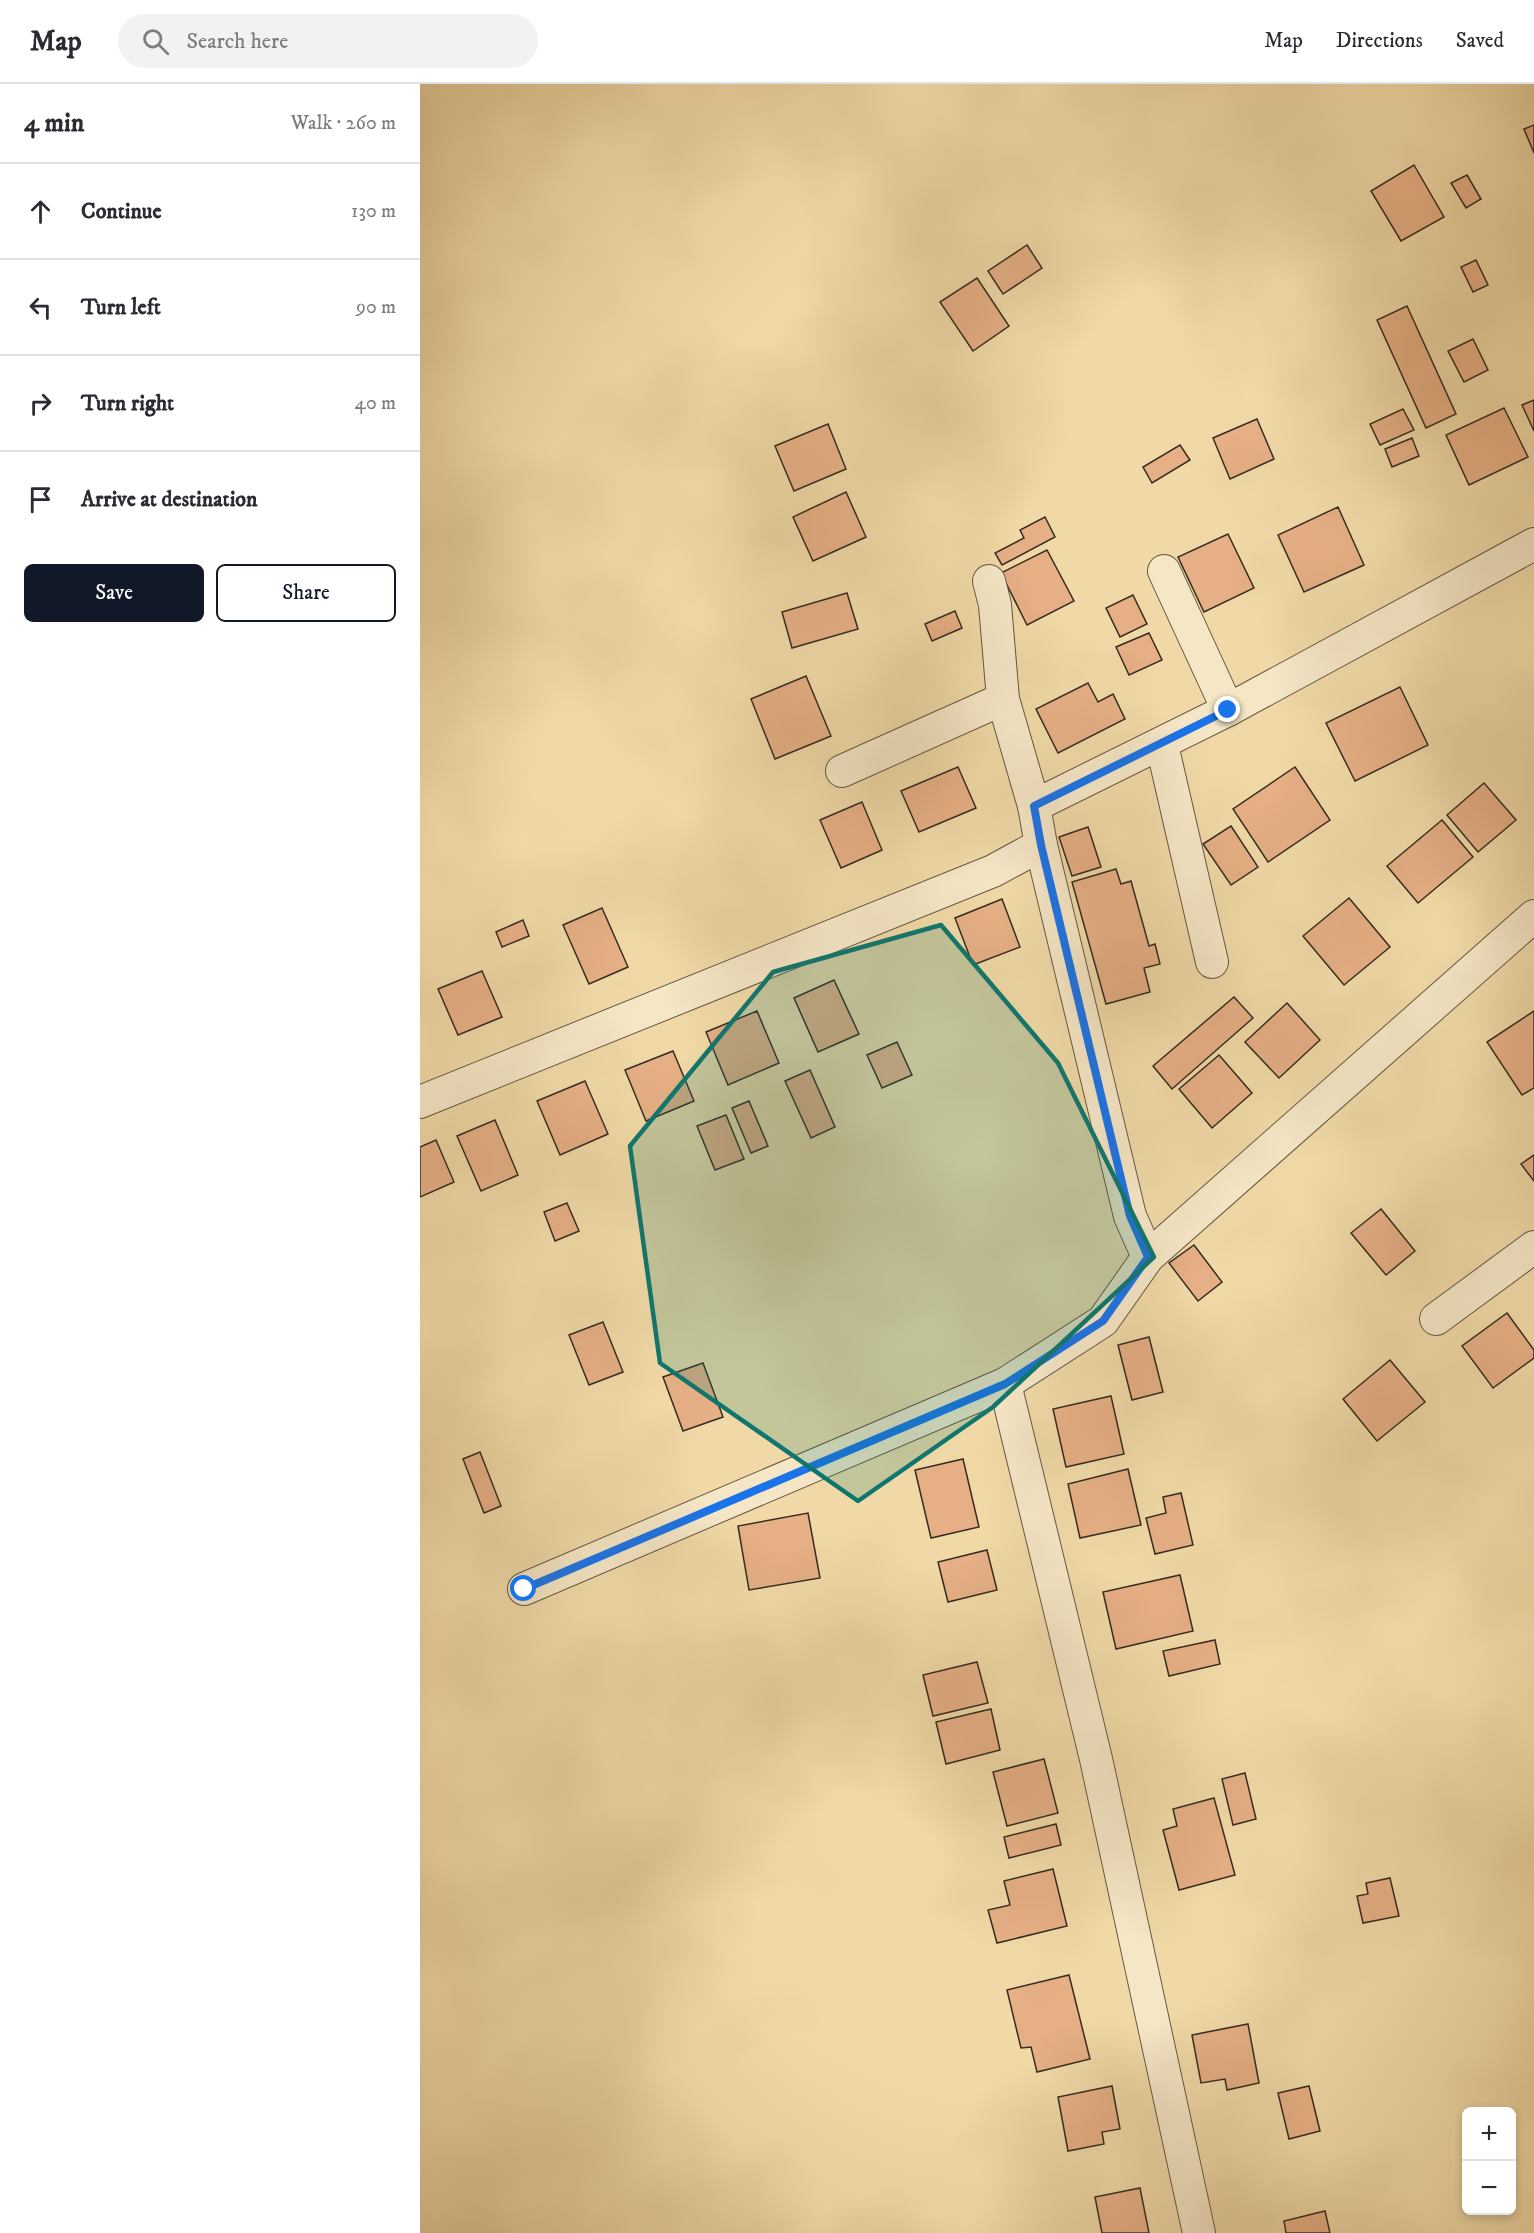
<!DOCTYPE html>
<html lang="en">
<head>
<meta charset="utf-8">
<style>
	:root { --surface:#fff; --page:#f2f2f3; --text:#2b2b33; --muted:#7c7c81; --line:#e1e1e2; --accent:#111827 }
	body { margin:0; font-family:"IM FELL DW Pica",serif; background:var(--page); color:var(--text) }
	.controls { position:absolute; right:18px; bottom:18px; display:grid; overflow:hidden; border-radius:9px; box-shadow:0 3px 9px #0003 }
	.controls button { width:54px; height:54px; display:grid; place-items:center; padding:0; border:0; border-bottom:2px solid var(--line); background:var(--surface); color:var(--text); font:30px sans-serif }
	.stop { position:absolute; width:18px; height:18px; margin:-14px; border:4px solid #1a73e8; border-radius:50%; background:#fff }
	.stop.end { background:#1a73e8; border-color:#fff; box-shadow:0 2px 6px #0008 }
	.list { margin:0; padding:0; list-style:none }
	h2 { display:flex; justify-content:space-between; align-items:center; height:78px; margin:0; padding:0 24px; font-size:26px }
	h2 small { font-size:20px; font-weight:400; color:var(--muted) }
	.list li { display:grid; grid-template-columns:39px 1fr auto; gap:18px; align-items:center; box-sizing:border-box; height:96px; padding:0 24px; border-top:2px solid var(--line) }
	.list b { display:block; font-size:22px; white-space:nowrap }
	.list em { font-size:20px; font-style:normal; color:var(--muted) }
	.actions { display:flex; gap:12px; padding:18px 24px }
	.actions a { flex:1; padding:14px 0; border:2px solid var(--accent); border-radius:9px; text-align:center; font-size:21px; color:var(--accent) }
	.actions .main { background:var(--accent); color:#fff }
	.icon { flex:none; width:33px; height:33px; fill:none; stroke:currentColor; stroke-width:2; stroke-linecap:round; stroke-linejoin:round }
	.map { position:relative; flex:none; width:1114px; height:2149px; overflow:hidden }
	header { display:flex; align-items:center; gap:36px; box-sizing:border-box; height:84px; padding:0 30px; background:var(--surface); border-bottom:2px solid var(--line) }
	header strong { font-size:28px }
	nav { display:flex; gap:33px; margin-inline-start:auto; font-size:21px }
	.search { width:420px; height:54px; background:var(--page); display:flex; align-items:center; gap:15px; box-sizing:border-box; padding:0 21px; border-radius:33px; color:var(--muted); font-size:22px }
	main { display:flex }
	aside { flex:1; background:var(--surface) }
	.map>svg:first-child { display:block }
	.building { fill:#e6af85; stroke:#352c21; stroke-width:1.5 }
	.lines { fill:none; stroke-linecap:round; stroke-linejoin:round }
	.street-casing { stroke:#645742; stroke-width:34 }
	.street { stroke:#f5e6c6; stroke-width:32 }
	.route { stroke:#1a73e8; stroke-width:8 }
	.marked { fill:#0f766e; fill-opacity:0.2; stroke:#0f766e; stroke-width:4.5; stroke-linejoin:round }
</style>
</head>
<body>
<header>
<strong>Map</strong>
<div class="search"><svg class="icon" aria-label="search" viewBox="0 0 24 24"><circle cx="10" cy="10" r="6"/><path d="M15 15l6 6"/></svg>Search here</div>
<nav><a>Map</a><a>Directions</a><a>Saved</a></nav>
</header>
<main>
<aside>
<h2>4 min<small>Walk · 260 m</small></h2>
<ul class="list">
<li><svg class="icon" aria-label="ahead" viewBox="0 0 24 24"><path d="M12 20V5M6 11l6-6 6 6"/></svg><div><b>Continue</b></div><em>130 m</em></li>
<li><svg class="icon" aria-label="left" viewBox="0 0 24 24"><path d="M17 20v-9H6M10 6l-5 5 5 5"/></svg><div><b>Turn left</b></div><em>90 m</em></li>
<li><svg class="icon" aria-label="right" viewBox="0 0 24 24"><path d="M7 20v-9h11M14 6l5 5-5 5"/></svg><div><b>Turn right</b></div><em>40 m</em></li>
<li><svg class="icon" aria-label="arrive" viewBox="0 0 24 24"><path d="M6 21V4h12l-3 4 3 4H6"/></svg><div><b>Arrive at destination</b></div></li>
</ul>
<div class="actions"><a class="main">Save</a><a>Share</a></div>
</aside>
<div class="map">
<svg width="1114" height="2149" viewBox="0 0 1114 2149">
	<rect width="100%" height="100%" fill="#f0d9a7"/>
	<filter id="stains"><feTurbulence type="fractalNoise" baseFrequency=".00333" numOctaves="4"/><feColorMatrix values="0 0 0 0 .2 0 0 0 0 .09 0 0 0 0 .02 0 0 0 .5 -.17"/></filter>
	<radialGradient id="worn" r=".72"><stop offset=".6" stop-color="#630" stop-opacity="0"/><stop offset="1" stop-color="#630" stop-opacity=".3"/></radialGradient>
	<!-- building -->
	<g class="building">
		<path d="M1114,41V69L1104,45Z"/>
		<path d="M994,81L1024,133L981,157L951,107Z"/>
		<path d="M1047,91L1061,115L1046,124L1031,99Z"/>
		<path d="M607,161L622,184L583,210L568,187Z"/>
		<path d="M1056,176L1068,201L1053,208L1041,183Z"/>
		<path d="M557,194L589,242L553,267L520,218Z"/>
		<path d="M987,222L1036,330L1006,344L957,236Z"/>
		<path d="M1053,255L1068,286L1044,298L1028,267Z"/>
		<path d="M1114,316V347L1102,321Z"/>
		<path d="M1084,324L1108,373L1049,401L1026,351Z"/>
		<path d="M983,325L994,346L960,361L950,340Z"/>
		<path d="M837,335L854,375L810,395L793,354Z"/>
		<path d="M408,340L426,385L374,407L355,362Z"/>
		<path d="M992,354L999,372L972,383L965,365Z"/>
		<path d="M760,361L770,376L732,399L723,383Z"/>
		<path d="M426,408L446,453L393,477L373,433Z"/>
		<path d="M918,423L944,481L884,508L858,451Z"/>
		<path d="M625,433L635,453L582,481L575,469L604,454L600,446Z"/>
		<path d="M808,450L834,504L784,528L758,473Z"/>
		<path d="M627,466L654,517L607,541L581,489Z"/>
		<path d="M427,509L438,545L372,564L362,528Z"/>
		<path d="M713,511L727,540L700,553L686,524Z"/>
		<path d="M535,527L542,544L512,557L505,540Z"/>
		<path d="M729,549L742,576L709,591L696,563Z"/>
		<path d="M386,592L411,652L355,675L331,615Z"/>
		<path d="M668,599L678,618L693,610L705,635L638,669L616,625Z"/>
		<path d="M980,603L1008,661L935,697L906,639Z"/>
		<path d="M538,683L556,724L499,748L481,707Z"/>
		<path d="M875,683L910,736L848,778L813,725Z"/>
		<path d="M1064,699L1096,736L1058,768L1027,731Z"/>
		<path d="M442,718L462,766L421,784L400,736Z"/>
		<path d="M1022,736L1053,773L998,819L967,782Z"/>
		<path d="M811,742L838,783L811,801L783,760Z"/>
		<path d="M668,743L681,783L652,792L639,753Z"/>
		<path d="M696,785L701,800L711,797L729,862L735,860L740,880L724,884L730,908L686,920L652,798Z"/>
		<path d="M929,814L970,863L924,901L883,852Z"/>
		<path d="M582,815L600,863L553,881L535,834Z"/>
		<path d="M182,824L208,883L169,900L143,841Z"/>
		<path d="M103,836L109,852L82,863L76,848Z"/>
		<path d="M62,887L82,933L38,951L18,905Z"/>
		<path d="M414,896L439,950L398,968L374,914Z"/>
		<path d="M814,913L833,934L752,1005L733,982Z"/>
		<path d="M867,919L900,956L859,994L825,958Z"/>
		<path d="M337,927L359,979L308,1001L286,948Z"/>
		<path d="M1114,927V1004L1102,1011L1067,958Z"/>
		<path d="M477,958L492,991L462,1004L447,971Z"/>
		<path d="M253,967L274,1017L226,1037L205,986Z"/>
		<path d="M799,971L832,1009L792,1044L759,1005Z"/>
		<path d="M390,986L415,1043L391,1054L365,997Z"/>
		<path d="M165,997L188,1050L140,1071L117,1017Z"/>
		<path d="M329,1017L348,1062L331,1069L312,1024Z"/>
		<path d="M306,1031L324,1075L295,1086L277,1042Z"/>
		<path d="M75,1036L98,1091L61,1107L37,1052Z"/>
		<path d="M16,1056L34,1098L0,1113V1063Z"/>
		<path d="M1114,1071V1097L1101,1080Z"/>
		<path d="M147,1119L159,1147L135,1157L124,1128Z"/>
		<path d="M961,1125L995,1167L966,1191L931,1149Z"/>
		<path d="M774,1161L802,1198L778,1217L749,1179Z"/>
		<path d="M1087,1229L1114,1266V1274L1073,1304L1042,1262Z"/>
		<path d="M183,1238L203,1288L169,1301L149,1251Z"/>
		<path d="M729,1253L743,1308L712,1316L698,1261Z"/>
		<path d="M970,1276L1005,1318L957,1357L923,1315Z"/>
		<path d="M283,1279L303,1333L263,1347L243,1293Z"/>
		<path d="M691,1312L704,1370L646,1383L633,1325Z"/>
		<path d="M60,1368L81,1422L64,1429L43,1375Z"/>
		<path d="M543,1375L559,1443L511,1454L495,1386Z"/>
		<path d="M708,1385L721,1441L660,1454L648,1400Z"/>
		<path d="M761,1409L773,1461L735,1470L726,1434L746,1429L743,1413Z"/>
		<path d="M388,1429L400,1494L329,1506L318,1442Z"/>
		<path d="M567,1466L577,1506L528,1518L518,1478Z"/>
		<path d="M760,1491L773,1547L696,1565L683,1508Z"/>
		<path d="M795,1556L800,1580L749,1592L743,1567Z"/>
		<path d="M557,1578L568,1619L513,1632L503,1591Z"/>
		<path d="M571,1625L580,1666L526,1680L516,1638Z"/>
		<path d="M624,1675L638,1729L587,1742L573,1688Z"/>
		<path d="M825,1689L836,1735L813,1741L802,1695Z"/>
		<path d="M794,1714L815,1791L759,1806L743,1746L757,1742L753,1725Z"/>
		<path d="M636,1740L641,1761L589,1774L584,1753Z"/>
		<path d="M633,1785L647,1842L577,1859L568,1826L590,1821L584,1797Z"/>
		<path d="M970,1794L979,1832L943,1839L937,1812L948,1810L946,1799Z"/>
		<path d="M649,1891L670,1975L617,1988L611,1963L601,1964L587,1906Z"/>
		<path d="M828,1940L839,1999L807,2006L805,1995L781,1999L772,1951Z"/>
		<path d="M692,2002L700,2045L682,2048L684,2060L648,2067L638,2013Z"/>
		<path d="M889,2002L900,2047L869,2055L858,2009Z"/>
		<path d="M720,2104L729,2149H682L675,2113Z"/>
		<path d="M905,2127L910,2149H866L864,2137Z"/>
	</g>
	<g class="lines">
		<!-- street casing -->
		<g class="street-casing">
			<g id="street">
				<path d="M744,487L808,626"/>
				<path d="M569,497L575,521L583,615L614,722"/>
				<path d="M742,661L792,878"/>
				<path d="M422,687L583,615"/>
				<path d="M0,1018L573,787L621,761"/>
				<path d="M728,1173L710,1132L621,761L614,722L808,626L1114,460"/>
				<path d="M1016,1235L1114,1163"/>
				<path d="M104,1505L585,1300"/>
				<path d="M779,2149L676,1675L585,1300L683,1237L728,1173L1114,832"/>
			</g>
		</g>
		<!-- street -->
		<use href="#street" class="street"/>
	</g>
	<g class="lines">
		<!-- route -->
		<path class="route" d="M104,1505L585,1300L683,1237L728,1173L710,1132L621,761L614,722L808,626"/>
	</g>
	<!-- marked area -->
	<path class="marked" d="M521,841L638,979L734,1173L573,1323L438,1417L240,1279L210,1062L353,888Z"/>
	<rect width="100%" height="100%" filter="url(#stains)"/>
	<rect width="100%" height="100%" fill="url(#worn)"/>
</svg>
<div class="controls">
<button>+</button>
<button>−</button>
</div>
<div class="stop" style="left:104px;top:1505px"></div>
<div class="stop end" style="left:808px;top:626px"></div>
</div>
</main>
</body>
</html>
